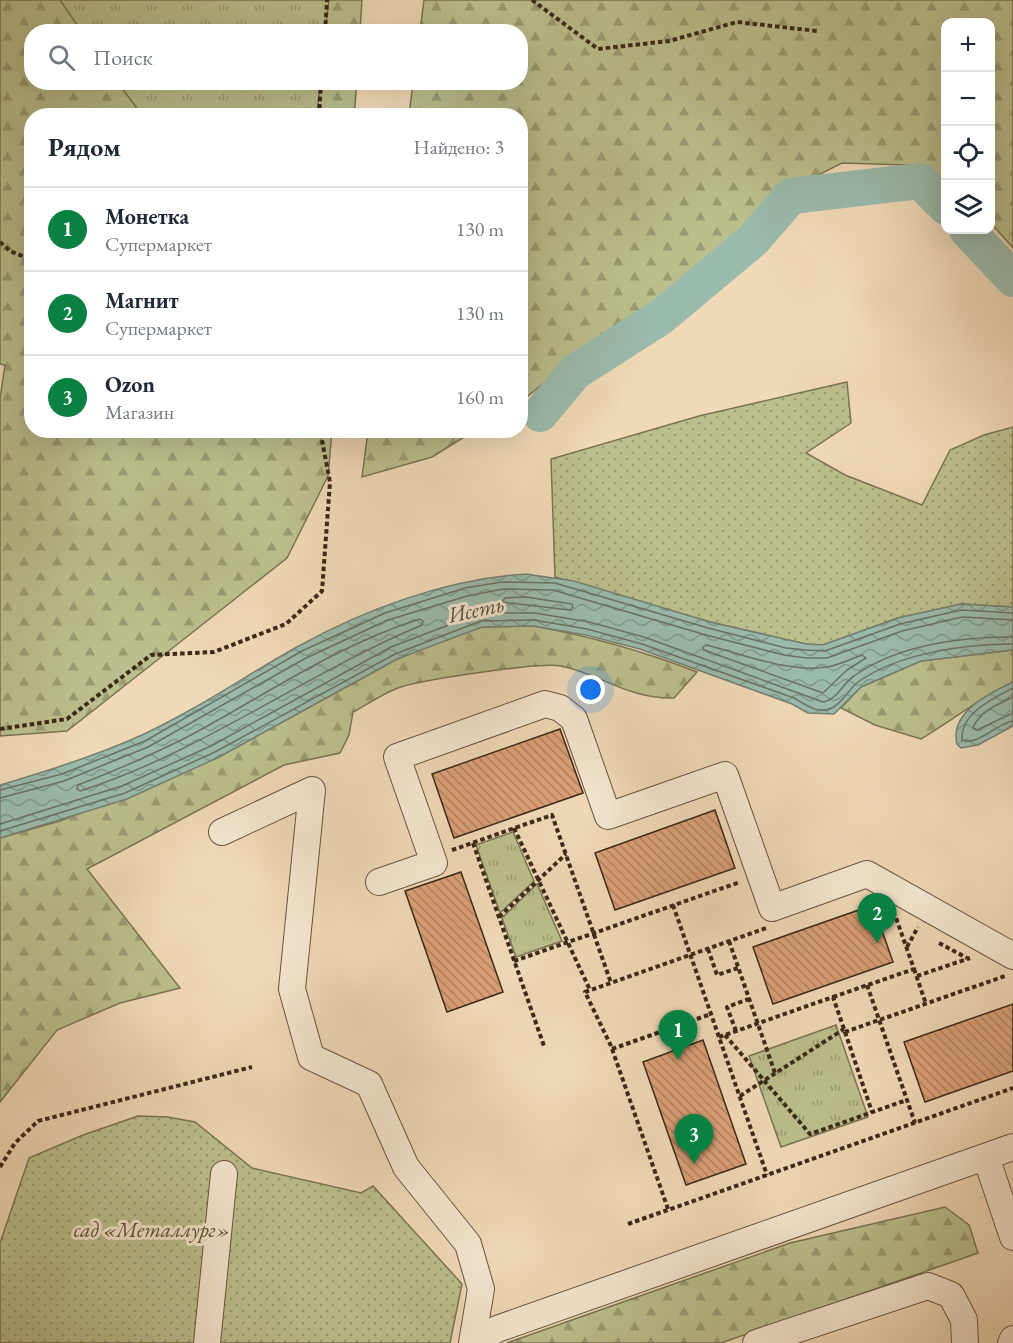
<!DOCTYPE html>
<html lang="ru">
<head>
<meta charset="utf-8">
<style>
	:root { --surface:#fff; --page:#f2f2f3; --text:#1f2937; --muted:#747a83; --line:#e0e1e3; --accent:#0b8043 }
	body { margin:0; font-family:"EB Garamond",serif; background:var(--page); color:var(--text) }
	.controls { position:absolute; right:18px; top:18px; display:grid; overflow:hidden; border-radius:12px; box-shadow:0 6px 24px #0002 }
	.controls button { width:54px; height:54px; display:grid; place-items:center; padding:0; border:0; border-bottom:2px solid var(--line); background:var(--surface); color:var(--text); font:30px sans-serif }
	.you { position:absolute; left:591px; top:690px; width:21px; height:21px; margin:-15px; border:4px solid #fff; border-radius:50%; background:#1a73e8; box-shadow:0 0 0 9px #1a73e833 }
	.badge { display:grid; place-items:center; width:39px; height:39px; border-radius:50%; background:var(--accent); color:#fff; font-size:20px; font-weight:700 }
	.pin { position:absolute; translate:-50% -50px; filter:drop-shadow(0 2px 3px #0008) }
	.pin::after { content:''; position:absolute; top:32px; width:21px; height:18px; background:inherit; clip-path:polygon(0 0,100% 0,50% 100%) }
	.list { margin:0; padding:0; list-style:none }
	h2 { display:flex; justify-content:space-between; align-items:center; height:78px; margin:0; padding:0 24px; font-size:26px }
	h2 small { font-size:20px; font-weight:400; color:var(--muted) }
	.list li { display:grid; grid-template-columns:39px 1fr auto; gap:18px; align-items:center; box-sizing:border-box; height:84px; padding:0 24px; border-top:2px solid var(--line) }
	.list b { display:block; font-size:22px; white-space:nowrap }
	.list p { margin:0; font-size:20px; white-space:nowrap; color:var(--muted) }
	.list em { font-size:20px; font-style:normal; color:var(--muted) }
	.icon { flex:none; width:33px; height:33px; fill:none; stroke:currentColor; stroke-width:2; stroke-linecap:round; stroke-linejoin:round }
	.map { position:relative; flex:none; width:1013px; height:1343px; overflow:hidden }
	.search { position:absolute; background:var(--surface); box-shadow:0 6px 24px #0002; left:24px; top:24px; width:504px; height:66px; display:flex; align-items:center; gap:15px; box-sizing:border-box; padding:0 21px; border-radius:24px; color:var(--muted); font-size:22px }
	.panel { position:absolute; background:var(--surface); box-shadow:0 6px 24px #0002; left:24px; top:108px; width:504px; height:330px; border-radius:24px }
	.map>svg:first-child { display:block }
	.grass { fill:url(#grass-dots); stroke:#7a7452; stroke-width:1.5 }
	.forest { fill:url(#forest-firs); stroke:#7a7452; stroke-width:1.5 }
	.park { fill:url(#park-tufts); stroke:#7a7452; stroke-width:1.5 }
	.water { fill:url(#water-waves); stroke:#748071; stroke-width:1.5 }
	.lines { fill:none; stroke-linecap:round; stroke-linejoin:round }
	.shore { stroke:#6a7162; stroke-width:1.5 }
	.river { stroke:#9abaac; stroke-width:36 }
	.building { fill:url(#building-back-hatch); stroke:#3a2818; stroke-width:1.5 }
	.minor-casing { stroke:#685440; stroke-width:28 }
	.path { stroke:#3a2818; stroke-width:4; stroke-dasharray:4.5 3; stroke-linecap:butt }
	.minor { stroke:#f5e6d0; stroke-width:26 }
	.labels { text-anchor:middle; stroke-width:6; stroke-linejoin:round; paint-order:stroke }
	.park-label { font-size:21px; font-style:italic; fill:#5a4e35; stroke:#f5e6d0 }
	.water-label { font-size:22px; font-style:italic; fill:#524c3d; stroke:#f5e6d0 }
</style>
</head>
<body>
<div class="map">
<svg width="1013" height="1343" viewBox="0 0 1013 1343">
	<defs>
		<pattern id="grass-dots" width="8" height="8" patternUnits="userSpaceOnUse" patternTransform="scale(1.5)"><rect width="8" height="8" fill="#bbbf8d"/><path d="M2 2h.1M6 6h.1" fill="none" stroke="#999b72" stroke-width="1.8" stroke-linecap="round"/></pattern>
		<pattern id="forest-firs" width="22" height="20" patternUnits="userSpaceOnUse" patternTransform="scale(1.5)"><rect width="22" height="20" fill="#bbbf8d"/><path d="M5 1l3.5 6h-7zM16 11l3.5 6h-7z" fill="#999b72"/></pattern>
		<pattern id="park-tufts" width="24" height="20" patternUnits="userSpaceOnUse" patternTransform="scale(1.5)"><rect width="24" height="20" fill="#bbbf8d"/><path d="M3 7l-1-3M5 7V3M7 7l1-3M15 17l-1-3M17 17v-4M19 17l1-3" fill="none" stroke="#999b72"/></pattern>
		<pattern id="water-waves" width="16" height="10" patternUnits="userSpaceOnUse" patternTransform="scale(1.5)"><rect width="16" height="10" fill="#9abaac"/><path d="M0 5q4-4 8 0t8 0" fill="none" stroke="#7f978b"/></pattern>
		<pattern id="building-back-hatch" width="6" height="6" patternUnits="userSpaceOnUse" patternTransform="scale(1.5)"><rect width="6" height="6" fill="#da9f76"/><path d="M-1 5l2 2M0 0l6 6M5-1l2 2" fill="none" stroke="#b28260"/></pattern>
	</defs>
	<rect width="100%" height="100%" fill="#f0d9b7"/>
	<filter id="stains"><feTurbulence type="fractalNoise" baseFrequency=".00333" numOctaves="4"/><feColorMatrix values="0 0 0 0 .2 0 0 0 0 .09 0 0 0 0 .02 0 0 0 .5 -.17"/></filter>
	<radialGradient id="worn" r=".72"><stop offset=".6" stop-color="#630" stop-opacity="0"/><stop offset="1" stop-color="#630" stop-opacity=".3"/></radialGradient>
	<!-- grass -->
	<g class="grass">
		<path d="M847,382L851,423L806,453L845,475L922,505L950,450L984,435L1013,427V607L961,604L898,618L823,645L806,644L710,622L555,577L551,459L699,416Z"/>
		<path d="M138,1116L168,1117L195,1122L252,1168L361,1193L373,1186L462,1284L450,1343H0V1243L29,1158L83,1135Z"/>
	</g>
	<!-- forest -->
	<g class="forest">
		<path d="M0,0H362L360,31L32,32V82L357,83L354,115L32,116V430L332,431L328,476L287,558L67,731L0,736V399L5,365L0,364Z"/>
		<path d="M424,0H1013V248L991,223L990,22H946L945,187L907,165L842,163L764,202L728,268L646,317L595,340L521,402L520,116L409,115L413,83L520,82V32L420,31Z"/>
		<path d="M368,431V430L474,431L432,457L362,477Z"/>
		<path d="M533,626C590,636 643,651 697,672L674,698C627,699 601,674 561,666C540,662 419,680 398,688C382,694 368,704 353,712L349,735L340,753L284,765L87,869L180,988L120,1003L57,1030L0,1102V838L60,821L217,758L397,659L448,638L482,627Z"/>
		<path d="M1013,650V682C981,698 952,720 921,739L875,725L841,708L861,687L921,661Z"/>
		<path d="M945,1207L969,1225L978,1253L721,1343H507L790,1243Z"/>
	</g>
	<!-- park -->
	<g class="park">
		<path d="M60,0H329L325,31L82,32Z"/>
		<path d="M118,83H320L317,116L142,115Z"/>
		<path d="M513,832L534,881L500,913L476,845Z"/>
		<path d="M537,884L562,941L516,957L502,918Z"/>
		<path d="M836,1025L868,1117L781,1147L749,1056Z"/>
	</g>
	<!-- water -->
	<g class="water">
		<path d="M526,574L574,581L710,622L806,644L823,645L898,618L961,604L1013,607V650L921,661L861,687L834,714L808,713L792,704L640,649L586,635L533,626L482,627L397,659L217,758L127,799L0,838V785C48,771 96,756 142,735C196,710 245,676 297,647C365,609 447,579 526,574Z"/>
		<path d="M1013,682V726L978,745L961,748L957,744C949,712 990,693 1013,682Z"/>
	</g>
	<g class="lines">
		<!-- shore -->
		<g class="shore">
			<path d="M526,597L572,604L573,607L570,610L502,602L505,598Z"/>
			<path d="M420,619L423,621L422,625C305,674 202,752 80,791L77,789L78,785C117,770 154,754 191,735C267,694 337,645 420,619Z"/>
			<path d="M706,645C743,654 788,673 827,667C839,665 851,659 862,655L866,658L847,670L823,693L704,650L703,647Z"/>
			<path d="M1013,688C994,698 960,713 962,740C977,747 997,723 1013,721"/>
			<path d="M1013,697C998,704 979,712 973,728L977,730L1013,713"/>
			<path d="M0,790L62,774L145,741L302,651L385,613L465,588L502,582L555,583L708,628L786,648L806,650L825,651L900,624L961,610L1013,613"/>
			<path d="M0,798L64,781L148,747L306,658L388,620L467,596L503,589L553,590L706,635L784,655L806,658H827L902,631L962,617L1013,620"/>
			<path d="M0,824L122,786L211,746L391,647L480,613H535L589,622L644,637L823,702C837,700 843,683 854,676C898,645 960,637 1013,637"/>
			<path d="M0,831L125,793L215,752L395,654L481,621L534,620L587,629L642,644L794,698C804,704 819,715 832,708C843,702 849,689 858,682C899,653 965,644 1013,644"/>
		</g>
		<!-- river -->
		<g class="river">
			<path d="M967,230L1013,279"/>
			<path d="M540,414L575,372L661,317L753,240L791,196L920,181L946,207"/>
		</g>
	</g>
	<!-- building -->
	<g class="building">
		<path d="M560,729L583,793L454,838L432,774Z"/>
		<path d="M715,810L735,868L615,910L595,853Z"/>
		<path d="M461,872L503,992L447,1012L405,891Z"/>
		<path d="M873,905L893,962L773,1004L753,947Z"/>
		<path d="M1013,1004V1071L925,1102L904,1042Z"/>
		<path d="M703,1040L746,1164L686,1185L643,1062Z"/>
	</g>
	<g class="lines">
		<!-- minor casing -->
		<g class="minor-casing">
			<g id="minor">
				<path d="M222,832L312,790L292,989L311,1057L369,1084L406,1167L468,1244L481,1289L472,1343"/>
				<path d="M379,882L434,863L397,757L545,704L560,708L574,719L608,816L725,775L772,908L867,874L1013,956"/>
				<path d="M986,1157L1013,1237"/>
				<path d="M207,1343L224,1174"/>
				<path d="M475,1343L497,1329L1013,1147"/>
				<path d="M756,1343L928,1286L951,1295L964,1320L965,1343"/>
				<path d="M1011,1343L1013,1339"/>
			</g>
		</g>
		<!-- path -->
		<g class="path">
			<path d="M532,0L598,49L669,41L737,22L817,31"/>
			<path d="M325,32L327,0"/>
			<path d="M319,116L321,82"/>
			<path d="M0,242L10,251L32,260"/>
			<path d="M0,729L67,719L151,655L214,652L286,624L322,591L330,482L320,430"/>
			<path d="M514,828L590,990"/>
			<path d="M473,843L544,1046"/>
			<path d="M452,850L552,815L611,983"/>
			<path d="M673,905L767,1175"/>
			<path d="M499,917L566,854"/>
			<path d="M729,941L775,1073"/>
			<path d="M939,943L967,958"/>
			<path d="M907,947L918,927"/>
			<path d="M708,949L717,975L738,968"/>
			<path d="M514,961L740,882"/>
			<path d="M914,969L926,1004"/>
			<path d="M917,976L970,958"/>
			<path d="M867,985L915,1123"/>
			<path d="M833,997L914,969L895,915"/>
			<path d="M736,1031L727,1007L749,999"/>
			<path d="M845,1032L872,1112"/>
			<path d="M725,1035L810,1134L907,1100"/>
			<path d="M719,1037L833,997L845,1032L1005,976"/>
			<path d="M612,1049L711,1014"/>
			<path d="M740,1096L844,1029"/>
			<path d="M0,1167L15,1143L38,1121L252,1067"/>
			<path d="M668,1209L611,1046L585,992L766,928"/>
			<path d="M628,1224L1013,1088"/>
		</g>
		<!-- minor -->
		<use href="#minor" class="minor"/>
	</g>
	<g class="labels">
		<!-- park labels -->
		<g class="park-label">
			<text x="152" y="1237">сад «Металлург»</text>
		</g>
		<!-- water labels -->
		<g class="water-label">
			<text transform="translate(476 609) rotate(-12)" y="8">Исеть</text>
		</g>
	</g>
	<rect width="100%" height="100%" filter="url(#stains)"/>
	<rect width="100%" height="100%" fill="url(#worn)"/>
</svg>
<div class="controls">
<button>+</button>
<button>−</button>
<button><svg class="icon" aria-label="locate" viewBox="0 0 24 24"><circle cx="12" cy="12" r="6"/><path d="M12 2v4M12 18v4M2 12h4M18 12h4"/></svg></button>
<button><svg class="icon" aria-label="layers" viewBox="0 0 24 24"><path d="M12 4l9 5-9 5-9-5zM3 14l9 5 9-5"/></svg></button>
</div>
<div class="you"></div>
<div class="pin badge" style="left:678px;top:1060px">1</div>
<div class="pin badge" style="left:877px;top:943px">2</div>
<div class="pin badge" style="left:694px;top:1164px">3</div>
<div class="search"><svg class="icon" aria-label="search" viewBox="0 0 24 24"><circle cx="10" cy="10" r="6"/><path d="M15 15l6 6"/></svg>Поиск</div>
<section class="panel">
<h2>Рядом<small>Найдено: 3</small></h2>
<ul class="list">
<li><span class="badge">1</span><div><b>Монетка</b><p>Супермаркет</p></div><em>130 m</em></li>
<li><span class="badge">2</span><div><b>Магнит</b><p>Супермаркет</p></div><em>130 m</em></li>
<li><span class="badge">3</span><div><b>Ozon</b><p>Магазин</p></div><em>160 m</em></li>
</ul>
</section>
</div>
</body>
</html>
